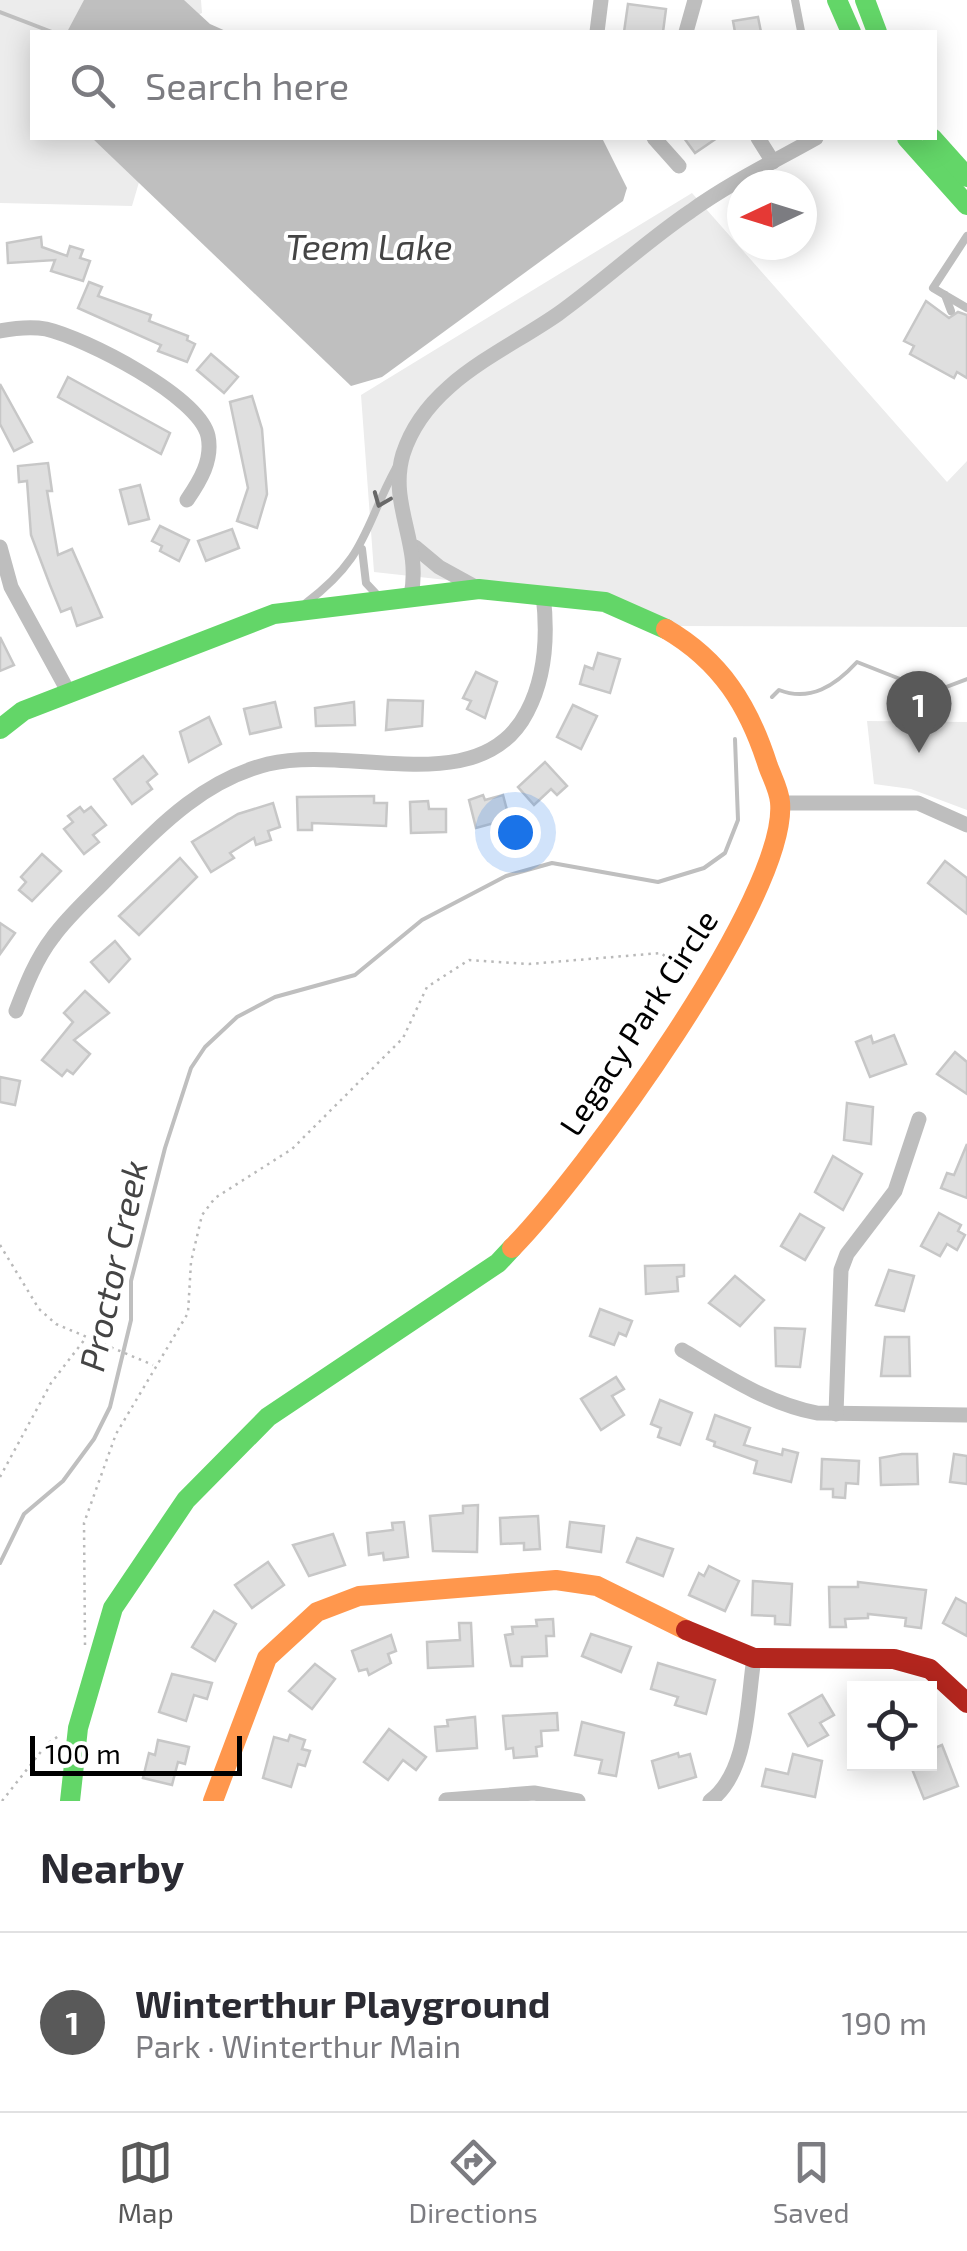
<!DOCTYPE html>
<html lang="en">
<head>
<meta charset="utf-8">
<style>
	:root { --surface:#fff; --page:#f2f2f3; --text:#2b2b33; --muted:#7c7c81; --line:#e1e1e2; --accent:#595959 }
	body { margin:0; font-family:"Exo 2",sans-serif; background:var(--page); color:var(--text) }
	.controls { position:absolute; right:30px; bottom:30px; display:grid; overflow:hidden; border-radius:0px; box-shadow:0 5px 25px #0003 }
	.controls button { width:90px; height:90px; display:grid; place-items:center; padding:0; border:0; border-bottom:2px solid var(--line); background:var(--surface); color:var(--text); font:50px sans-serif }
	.compass { position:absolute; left:727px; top:170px; width:90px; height:90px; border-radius:50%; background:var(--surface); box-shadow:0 5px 25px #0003; rotate:266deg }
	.scale { position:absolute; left:30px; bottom:25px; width:212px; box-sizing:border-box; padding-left:10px; border:5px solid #000; border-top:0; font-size:28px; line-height:35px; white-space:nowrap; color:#000; -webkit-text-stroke:8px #fff; paint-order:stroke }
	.you { position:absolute; left:515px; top:832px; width:35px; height:35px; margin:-25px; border:8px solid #fff; border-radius:50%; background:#1a73e8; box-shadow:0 0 0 15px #1a73e833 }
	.badge { display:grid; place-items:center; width:65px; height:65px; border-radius:50%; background:var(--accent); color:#fff; font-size:32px; font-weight:700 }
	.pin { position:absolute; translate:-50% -82px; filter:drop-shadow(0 2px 5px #0008) }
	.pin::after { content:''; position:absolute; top:52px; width:35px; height:30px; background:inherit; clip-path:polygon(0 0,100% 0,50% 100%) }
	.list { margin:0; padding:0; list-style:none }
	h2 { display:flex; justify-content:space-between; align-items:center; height:130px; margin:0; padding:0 40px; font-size:42px }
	h2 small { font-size:32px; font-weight:400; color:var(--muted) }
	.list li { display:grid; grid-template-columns:65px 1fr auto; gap:30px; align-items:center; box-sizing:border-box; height:180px; padding:0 40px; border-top:2px solid var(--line) }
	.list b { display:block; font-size:38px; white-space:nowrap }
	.list p { margin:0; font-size:32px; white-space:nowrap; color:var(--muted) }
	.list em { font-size:32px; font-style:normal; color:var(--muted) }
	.icon { flex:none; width:55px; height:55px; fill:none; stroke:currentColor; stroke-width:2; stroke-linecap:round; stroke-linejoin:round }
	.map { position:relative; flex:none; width:967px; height:1801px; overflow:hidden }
	.search { position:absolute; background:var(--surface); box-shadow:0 5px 25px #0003; left:30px; right:30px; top:30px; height:110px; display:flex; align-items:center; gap:25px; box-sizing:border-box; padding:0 35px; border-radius:0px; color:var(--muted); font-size:38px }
	.sheet { height:310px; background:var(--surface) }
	nav { display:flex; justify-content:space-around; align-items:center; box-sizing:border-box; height:140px; border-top:2px solid var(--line); background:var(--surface); font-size:28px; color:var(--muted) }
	nav a { display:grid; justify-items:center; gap:5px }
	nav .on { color:var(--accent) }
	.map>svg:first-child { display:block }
	.green { fill:#ececec }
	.water { fill:#bfbfbf }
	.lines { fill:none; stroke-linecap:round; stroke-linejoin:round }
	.stream { stroke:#bfbfbf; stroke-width:4 }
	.building { fill:#dfdfdf; stroke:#c7c7c7; stroke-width:2.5 }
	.path { stroke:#b9b9b9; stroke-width:2.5; stroke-dasharray:2.5 5; stroke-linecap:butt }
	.lane { stroke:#bebebe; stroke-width:8 }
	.street { stroke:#bebebe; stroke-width:15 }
	.fast { stroke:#63d668; stroke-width:20 }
	.slow { stroke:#ff974d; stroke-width:20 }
	.jam { stroke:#b3261e; stroke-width:20 }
	.oneway { stroke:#686868 }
	.labels { text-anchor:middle; stroke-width:8; stroke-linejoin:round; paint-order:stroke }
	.street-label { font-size:32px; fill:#000; stroke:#fff }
	.water-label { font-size:35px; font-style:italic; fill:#444; stroke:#fff }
</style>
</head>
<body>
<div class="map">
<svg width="967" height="1801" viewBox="0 0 967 1801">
	<rect width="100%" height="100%" fill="#fff"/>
	<!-- green -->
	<g class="green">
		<path d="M0,0H201L202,13L160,32H32V138H152L132,206L0,203Z"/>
		<path d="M692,193L947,482L967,461V627L668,626L554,592L374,572L361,395Z"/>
		<path d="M867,721L967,722V810L911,789L874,784Z"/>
	</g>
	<!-- water -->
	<g class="water">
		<path d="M84,0H184L210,24L228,32H67Z"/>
		<path d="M92,138H602L627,188L623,201L382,377L351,386Z"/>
	</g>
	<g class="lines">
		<!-- stream -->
		<g class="stream">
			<path d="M0,12L52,32"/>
			<path d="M772,697L779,690C810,702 835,686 857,662L933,692L967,679"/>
			<path d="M0,1563L24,1514L63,1481L94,1439L110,1407L131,1320V1281L165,1148L191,1068L205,1047L237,1017L275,997L355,975L422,920L506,876L552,863L658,882L704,868L725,853L738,820L735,739"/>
		</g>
	</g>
	<!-- building -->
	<g class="building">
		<path d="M628,4L666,9L663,32H624Z"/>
		<path d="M758,17L761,32H735L733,21Z"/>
		<path d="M684,138H717L695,153Z"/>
		<path d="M41,237L42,247L67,256L70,246L83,250L80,258L90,261L83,281L51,271L55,260L8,263L7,243Z"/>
		<path d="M89,282L102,287L98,296L151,315L149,321L188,336L187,340L195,344L187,362L158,351L161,345L78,308Z"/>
		<path d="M926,301L949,318L958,312L967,315V378L957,372L954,378L910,354L914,346L904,341Z"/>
		<path d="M211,354L238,377L224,393L197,370Z"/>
		<path d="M68,377L170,433L161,454L58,397Z"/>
		<path d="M0,384L32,442L14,451L0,424Z"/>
		<path d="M252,396L262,429L267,494L257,528L237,521L248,488L230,402Z"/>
		<path d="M48,463L52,491H47L58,555L72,549L102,617L77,626L71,608L61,612L50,585L31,535L27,481L19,482L18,466Z"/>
		<path d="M140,485L149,519L129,524L120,490Z"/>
		<path d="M160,526L189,540L179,561L160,551L162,546L152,541Z"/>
		<path d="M232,529L239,548L206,561L198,541Z"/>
		<path d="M0,637L14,665L0,671Z"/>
		<path d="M598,653L620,659L610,693L580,684L585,666L593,669Z"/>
		<path d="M476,672L497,682L485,718L467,709L471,701L463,698Z"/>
		<path d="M388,700L423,701L422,726L386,730Z"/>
		<path d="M275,702L281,727L250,734L244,709Z"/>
		<path d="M354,702L355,725L316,726L315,708Z"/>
		<path d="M573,705L597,716L581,749L557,737Z"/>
		<path d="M209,717L221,744L189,762L180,732Z"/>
		<path d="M143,756L157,774L147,782L152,789L132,804L114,779Z"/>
		<path d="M545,762L567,786L557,795L551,789L534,805L518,787Z"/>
		<path d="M483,795L485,800L503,795L511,825L496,830L494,823L476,828L469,800Z"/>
		<path d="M374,796V803H387L386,826L312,823V830H298L297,797Z"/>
		<path d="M428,801L429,809H446V832L411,833L410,802Z"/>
		<path d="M273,803L280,827L268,831L271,840L256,845L254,838L230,853L234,858L211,872L192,842L238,814Z"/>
		<path d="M80,807L84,812L91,807L106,825L93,835L99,842L84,854L64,829L73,822L68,816Z"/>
		<path d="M42,854L61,871L32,901L19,890L26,882L21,877Z"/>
		<path d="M180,858L197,877L139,935L119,916Z"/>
		<path d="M945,861L967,878V914L928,883Z"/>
		<path d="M0,923L15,933L0,954Z"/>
		<path d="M115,941L130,959L109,982L91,962Z"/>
		<path d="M85,991L109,1013L74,1040L90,1054L73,1074L67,1070L62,1076L42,1060L73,1022L64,1013Z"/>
		<path d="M894,1035L906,1064L870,1077L856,1042L871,1036L873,1043Z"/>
		<path d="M955,1052L967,1062V1094L937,1074Z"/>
		<path d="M0,1077L20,1081L15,1105L0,1102Z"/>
		<path d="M847,1103L873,1107L871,1144L844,1140Z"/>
		<path d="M967,1144V1198L941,1188L947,1173L954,1175Z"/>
		<path d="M833,1156L862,1174L843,1210L815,1192Z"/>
		<path d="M939,1213L961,1225L958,1231L965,1235L957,1250L947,1244L940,1256L921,1246Z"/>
		<path d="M800,1214L824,1228L805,1260L781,1246Z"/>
		<path d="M684,1265V1276L677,1277L678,1291L646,1294L645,1266Z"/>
		<path d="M889,1270L914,1276L904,1311L876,1305Z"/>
		<path d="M735,1276L764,1300L740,1326L709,1303Z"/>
		<path d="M600,1309L632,1321L626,1336L619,1333L614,1345L590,1336Z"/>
		<path d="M775,1328L805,1329L800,1367L776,1366Z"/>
		<path d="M885,1337H909L910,1376H881Z"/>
		<path d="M616,1377L624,1389L612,1396L624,1415L601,1430L581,1399Z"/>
		<path d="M660,1400L692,1413L680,1445L658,1437L661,1428L651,1424Z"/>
		<path d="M715,1415L750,1428L744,1445L782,1455L783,1449L798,1453L791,1482L754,1473L757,1461L714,1446L715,1442L707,1439Z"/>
		<path d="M902,1454H917L918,1484L881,1485L880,1458Z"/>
		<path d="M954,1454L967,1456V1484L950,1482Z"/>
		<path d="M822,1459L859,1461L858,1484L846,1483L845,1498L833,1497V1489H821Z"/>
		<path d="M478,1505L477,1552L433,1551L430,1516L463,1513V1506Z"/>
		<path d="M538,1516L540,1549L524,1550V1543L501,1544L500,1518Z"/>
		<path d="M404,1522L408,1557L384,1560L383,1553L369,1555L367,1533L393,1530L392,1523Z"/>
		<path d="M570,1522L604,1526L601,1552L567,1547Z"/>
		<path d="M333,1534L345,1565L309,1576L293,1545Z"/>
		<path d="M637,1538L673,1549L663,1576L627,1562Z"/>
		<path d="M268,1562L284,1585L252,1608L235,1585Z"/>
		<path d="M709,1566L739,1581L725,1611L689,1595L699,1573L704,1576Z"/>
		<path d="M753,1581L792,1584L790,1625L775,1624V1616L752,1615Z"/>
		<path d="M858,1582L926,1590L921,1628L905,1626L906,1618L868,1614V1618L845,1619L846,1627H830L829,1587H858Z"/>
		<path d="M956,1598L967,1604V1636L943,1623Z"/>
		<path d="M214,1611L236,1624L215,1661L192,1647Z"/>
		<path d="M553,1619L554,1636H546L547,1656L522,1657V1666H511L505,1635L513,1634L512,1627L537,1626L536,1620Z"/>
		<path d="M459,1623H471L473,1666L428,1668L427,1642L460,1640Z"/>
		<path d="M591,1634L631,1647L621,1672L582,1656Z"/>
		<path d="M391,1635L396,1651L388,1654L391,1663L369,1675L367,1669L359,1671L352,1651Z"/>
		<path d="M658,1663L715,1680L706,1714L675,1705L678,1697L651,1689Z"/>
		<path d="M315,1664L335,1679L312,1709L289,1691Z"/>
		<path d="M172,1674L212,1683L207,1699L194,1695L186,1721L159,1712Z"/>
		<path d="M822,1695L834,1715L820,1723L828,1735L808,1746L789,1714Z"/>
		<path d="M557,1713L558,1730L541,1731L542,1746L536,1747L537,1756L514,1758L513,1748L506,1749L503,1716Z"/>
		<path d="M475,1717L477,1748L437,1751L435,1727L448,1726L447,1720Z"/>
		<path d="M582,1722L624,1733L616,1776L599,1773L602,1760L575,1755Z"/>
		<path d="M389,1729L426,1757L416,1770L403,1760L388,1780L364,1762Z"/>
		<path d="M290,1735L305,1740L302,1749L310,1751L305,1766L298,1764L291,1787L263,1778L274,1737L288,1741Z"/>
		<path d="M158,1740L189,1747L185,1764L178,1762L172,1785L143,1778L149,1753L155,1755Z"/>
		<path d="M942,1745L958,1786L924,1799L910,1764H930V1750Z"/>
		<path d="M678,1753L679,1757L690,1754L696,1777L659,1788L652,1761Z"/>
		<path d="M793,1754L822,1761L815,1797L762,1786L766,1769L788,1774Z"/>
	</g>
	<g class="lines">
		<!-- path -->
		<g class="path">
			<path d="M0,1245L39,1309L56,1324L153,1365"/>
			<path d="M0,1477L51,1383L85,1339"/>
			<path d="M85,1645L84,1523L116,1434L188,1313L191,1262L202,1215L215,1198L292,1149L403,1038L427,987L469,960L529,964L661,953L692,977"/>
			<path d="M2,1801L47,1744L60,1735"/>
		</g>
		<!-- lane -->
		<g class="lane">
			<path d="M795,0L801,31"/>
			<path d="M967,236L933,288L967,308"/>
			<path d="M945,295L951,311"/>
			<path d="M362,549L366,583L381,599"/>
			<path d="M306,603C367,557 363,529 396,468"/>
		</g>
		<!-- street -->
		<g class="street">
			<path d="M597,32L601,0"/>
			<path d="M686,32L695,0"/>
			<path d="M654,138L679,166"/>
			<path d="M758,138L773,162"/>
			<path d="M0,331C15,328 30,326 46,329C85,338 199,396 208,436C213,460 200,481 187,500"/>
			<path d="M0,547L11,587L69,693"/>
			<path d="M415,547L439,567L479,589"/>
			<path d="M411,595C422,544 388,504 403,454C426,382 502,353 558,314C604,281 645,242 691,211C730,183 775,161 816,138"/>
			<path d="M780,803H918L967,825"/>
			<path d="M16,1011C26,985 36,959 53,937C69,915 91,896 110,876C158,828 201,781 268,764C350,744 481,802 527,712C546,676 548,635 543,594"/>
			<path d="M682,1350C726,1376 767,1403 817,1413L967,1415"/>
			<path d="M836,1414L841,1270L847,1254L895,1191L919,1119"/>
			<path d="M446,1800L534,1793L578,1801"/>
			<path d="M710,1801C749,1772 747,1702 754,1658"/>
		</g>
		<!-- fast -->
		<g class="fast">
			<path d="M837,0L851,32"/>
			<path d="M865,0L877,32"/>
			<path d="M907,138L967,205"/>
			<path d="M932,138L967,177"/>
			<path d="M0,729L23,711L274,614L479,589L605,602L666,629"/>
			<path d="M70,1801L78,1728L113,1608L186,1500L268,1417L498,1263L512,1248"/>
		</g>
		<!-- slow -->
		<g class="slow">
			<path d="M512,1248C581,1178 789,896 780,802C779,790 772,777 768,766C749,706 721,661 666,629"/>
			<path d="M213,1801L267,1658L317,1612L359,1596L556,1580L597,1586L686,1630"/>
		</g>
		<!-- jam -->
		<path class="jam" d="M686,1630L754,1658L894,1659L930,1669L967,1703"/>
	</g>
	<!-- one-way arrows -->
	<defs><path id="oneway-chevron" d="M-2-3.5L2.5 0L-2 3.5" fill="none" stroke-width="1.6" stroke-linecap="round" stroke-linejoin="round" transform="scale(2.5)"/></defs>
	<use class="oneway" href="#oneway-chevron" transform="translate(381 500) rotate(112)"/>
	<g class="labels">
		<!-- street labels -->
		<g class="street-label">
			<text transform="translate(639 1023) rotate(-57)" y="11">Legacy Park Circle</text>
		</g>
		<!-- water labels -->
		<g class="water-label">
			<text x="369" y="260">Teem Lake</text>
			<text transform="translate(114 1266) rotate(-78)" y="12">Proctor Creek</text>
		</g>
	</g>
</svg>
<div class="controls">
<button><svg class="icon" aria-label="locate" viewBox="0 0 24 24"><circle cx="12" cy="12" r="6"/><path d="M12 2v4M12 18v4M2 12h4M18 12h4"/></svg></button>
</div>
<svg class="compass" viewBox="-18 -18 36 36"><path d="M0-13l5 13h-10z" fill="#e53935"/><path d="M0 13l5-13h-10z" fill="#7c7c81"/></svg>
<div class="scale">100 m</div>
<div class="you"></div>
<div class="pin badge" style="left:919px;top:753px">1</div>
<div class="search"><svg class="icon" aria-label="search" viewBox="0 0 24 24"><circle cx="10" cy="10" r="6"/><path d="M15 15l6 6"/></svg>Search here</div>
</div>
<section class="sheet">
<h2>Nearby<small></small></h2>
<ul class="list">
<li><span class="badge">1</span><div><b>Winterthur Playground</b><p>Park · Winterthur Main</p></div><em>190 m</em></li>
</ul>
</section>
<nav>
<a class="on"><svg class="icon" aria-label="map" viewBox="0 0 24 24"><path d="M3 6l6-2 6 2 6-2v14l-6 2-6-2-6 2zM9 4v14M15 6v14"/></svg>Map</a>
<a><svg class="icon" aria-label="directions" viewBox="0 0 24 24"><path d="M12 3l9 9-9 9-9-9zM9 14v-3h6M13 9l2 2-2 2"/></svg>Directions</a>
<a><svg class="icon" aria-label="saved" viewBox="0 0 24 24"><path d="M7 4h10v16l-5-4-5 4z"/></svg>Saved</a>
</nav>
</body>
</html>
